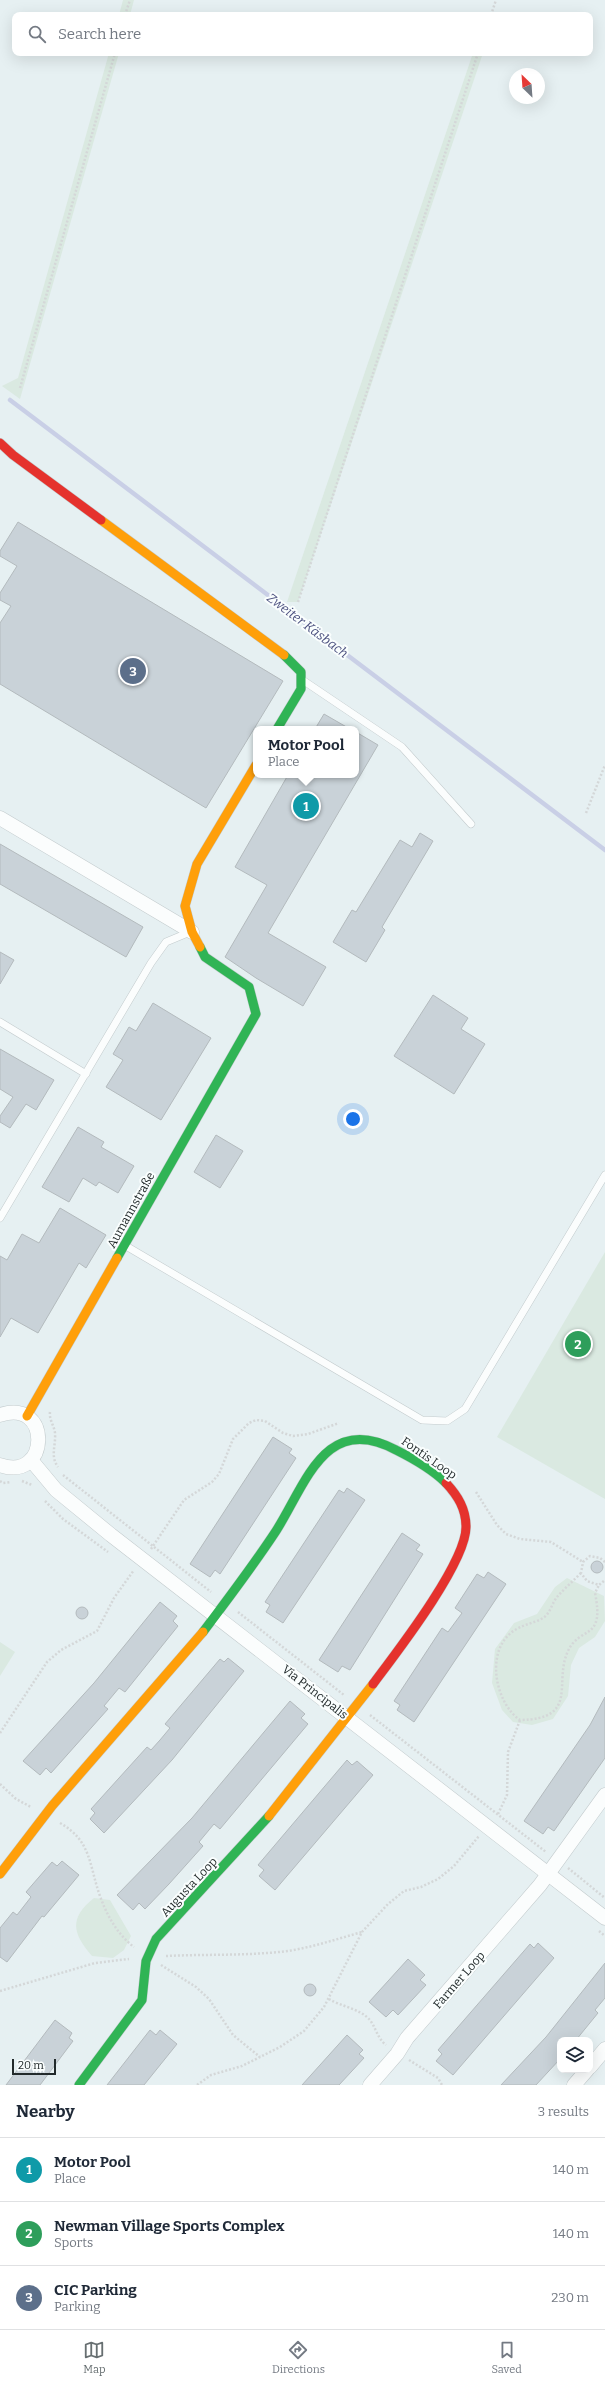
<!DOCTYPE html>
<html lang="en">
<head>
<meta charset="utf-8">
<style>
	:root { --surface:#fff; --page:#f6f6f7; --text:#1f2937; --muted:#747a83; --line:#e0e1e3; --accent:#676f71 }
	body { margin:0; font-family:Bitter,serif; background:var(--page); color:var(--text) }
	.controls { position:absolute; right:12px; bottom:12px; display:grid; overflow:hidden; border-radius:8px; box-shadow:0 4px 16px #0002 }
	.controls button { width:36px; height:36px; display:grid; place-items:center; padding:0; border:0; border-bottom:1px solid var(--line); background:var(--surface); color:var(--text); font:20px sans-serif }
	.compass { position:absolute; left:509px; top:68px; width:36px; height:36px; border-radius:50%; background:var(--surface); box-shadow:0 4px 16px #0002; rotate:335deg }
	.scale { position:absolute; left:12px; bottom:10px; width:44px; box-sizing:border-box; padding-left:4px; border:2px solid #222a2b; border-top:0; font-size:11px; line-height:14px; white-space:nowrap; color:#222a2b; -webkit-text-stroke:3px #fafefe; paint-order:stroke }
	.you { position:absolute; left:353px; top:1119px; width:14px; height:14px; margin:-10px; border:3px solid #fff; border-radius:50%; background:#1a73e8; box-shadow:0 0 0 6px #1a73e833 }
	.badge { display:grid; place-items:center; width:26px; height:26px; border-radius:50%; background:var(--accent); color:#fff; font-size:13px; font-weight:700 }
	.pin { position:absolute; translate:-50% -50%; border:2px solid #fff; box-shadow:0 1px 4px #0006 }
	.popup { position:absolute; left:253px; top:726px; width:106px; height:52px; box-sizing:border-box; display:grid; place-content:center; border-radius:8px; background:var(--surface); filter:drop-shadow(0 1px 3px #0005); font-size:13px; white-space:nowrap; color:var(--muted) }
	.popup b { font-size:15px; color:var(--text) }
	.popup::after { content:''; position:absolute; left:50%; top:100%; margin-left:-8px; border:8px solid transparent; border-top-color:var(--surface) }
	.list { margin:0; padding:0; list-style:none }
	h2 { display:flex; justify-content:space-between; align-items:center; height:52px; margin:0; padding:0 16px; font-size:17px }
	h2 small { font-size:13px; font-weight:400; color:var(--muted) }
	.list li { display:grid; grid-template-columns:26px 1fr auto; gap:12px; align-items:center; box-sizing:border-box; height:64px; padding:0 16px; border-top:1px solid var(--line) }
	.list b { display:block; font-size:15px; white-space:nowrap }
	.list p { margin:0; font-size:13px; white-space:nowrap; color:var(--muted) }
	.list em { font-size:13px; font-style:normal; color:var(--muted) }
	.icon { flex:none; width:22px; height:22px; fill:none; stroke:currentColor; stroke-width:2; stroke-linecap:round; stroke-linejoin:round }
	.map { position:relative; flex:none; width:605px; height:2085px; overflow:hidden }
	.search { position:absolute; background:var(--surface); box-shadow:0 4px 16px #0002; left:12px; right:12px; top:12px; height:44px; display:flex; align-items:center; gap:10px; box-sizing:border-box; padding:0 14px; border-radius:8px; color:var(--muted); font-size:15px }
	.sheet { height:244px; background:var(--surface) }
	nav { display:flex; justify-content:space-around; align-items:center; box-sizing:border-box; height:56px; border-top:1px solid var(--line); background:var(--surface); font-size:11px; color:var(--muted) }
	nav a { display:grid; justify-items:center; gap:2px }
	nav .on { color:var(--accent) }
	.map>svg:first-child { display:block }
	.green { fill:#dae9e1 }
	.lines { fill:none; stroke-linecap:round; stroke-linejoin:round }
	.stream { stroke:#c9cfe6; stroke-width:4.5 }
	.building { fill:#c9d2d8; stroke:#b3babd }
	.lane-casing { stroke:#c3cbcd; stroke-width:8 }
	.street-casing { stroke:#c3cbcd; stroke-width:15 }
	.fast-casing { stroke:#c3cbcd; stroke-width:10 }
	.slow-casing { stroke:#c3cbcd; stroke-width:10 }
	.jam-casing { stroke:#c3cbcd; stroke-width:10 }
	.path { stroke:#d4d7d8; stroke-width:2.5; stroke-dasharray:2 2; stroke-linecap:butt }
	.lane { stroke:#fbfdfd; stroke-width:7 }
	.street { stroke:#fbfdfd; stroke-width:14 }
	.fast { stroke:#30b455; stroke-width:9 }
	.slow { stroke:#ff9f0a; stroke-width:9 }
	.jam { stroke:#e5322d; stroke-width:9 }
	.labels { text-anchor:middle; stroke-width:4; stroke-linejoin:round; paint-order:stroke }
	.street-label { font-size:12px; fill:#222a2b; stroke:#fafefe }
	.water-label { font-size:13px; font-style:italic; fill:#4d5280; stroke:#fafefe }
</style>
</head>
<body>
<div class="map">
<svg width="605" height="2085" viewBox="0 0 605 2085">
	<rect width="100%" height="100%" fill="#e6f0f2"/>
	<!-- green -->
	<g class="green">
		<path d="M123,0H134L130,15H119Z"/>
		<path d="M109,53H119L20,399L2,386L18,378Z"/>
		<path d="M473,53H483L298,602H287Z"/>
		<path d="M605,1252V1499L497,1437Z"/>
		<path d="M567,1578L604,1596L605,1621L595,1637L579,1648L571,1665L568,1696L553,1719L532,1725L513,1722L502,1710L492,1683L495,1649L514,1623L537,1614L555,1587Z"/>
		<path d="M0,1642L15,1652L0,1676Z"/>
		<path d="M94,1898L110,1900L131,1936L124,1950L113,1958L92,1956C72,1933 69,1918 94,1898Z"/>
	</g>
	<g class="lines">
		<!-- stream -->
		<path class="stream" d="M10,400L605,850"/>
	</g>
	<!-- building -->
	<g class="building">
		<path d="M18,522L283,681L206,808L0,684V623L11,606L0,600V593L17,566L0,556V551Z"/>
		<path d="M324,714L350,729H315Z"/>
		<path d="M356,732L378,745L268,933L326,967L303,1006L256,978L225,957L267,885L235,867L288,775H356Z"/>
		<path d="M420,833L433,841L382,927L385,930L366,962L333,942L352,910L356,912L400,840L412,847Z"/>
		<path d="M0,844L143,927L126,957L0,884Z"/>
		<path d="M0,952L14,960L0,984Z"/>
		<path d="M433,995L468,1018L461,1029L485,1044L454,1094L394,1056Z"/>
		<path d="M153,1003L211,1038L161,1120L106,1087L123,1060L113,1054L129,1027L136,1031Z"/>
		<path d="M0,1049L54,1080L36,1110L26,1104L10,1128L0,1122V1116L13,1097L0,1089Z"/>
		<path d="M78,1127L104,1142L101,1147L134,1166L118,1193L99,1182L96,1186L83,1178L69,1202L42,1187Z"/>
		<path d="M216,1135L243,1151L220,1188L194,1172Z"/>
		<path d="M60,1208L106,1235L86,1268L79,1263L38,1333L11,1318L0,1337V1256L7,1260L22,1234L39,1243Z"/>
		<path d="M273,1437L292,1449L289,1453L296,1458L220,1574L215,1570L210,1577L190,1564Z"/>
		<path d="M347,1488L365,1500L283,1623L266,1612L270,1605L265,1602L339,1490L344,1493Z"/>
		<path d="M402,1533L420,1545L416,1550L423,1554L350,1670L342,1666L338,1672L319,1660Z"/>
		<circle cx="597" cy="1567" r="6"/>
		<path d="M488,1572L506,1584L414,1722L397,1710L400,1705L394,1701L442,1628L448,1632L462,1613L455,1608L477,1574L484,1578Z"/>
		<path d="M160,1602L177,1616L173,1621L178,1626L125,1692L119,1688L104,1706L108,1709L51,1773L46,1768L40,1775L23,1761L94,1683Z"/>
		<circle cx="82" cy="1613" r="6"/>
		<path d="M228,1658L244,1671L172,1760L104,1833L90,1819L95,1813L91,1809L147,1747L151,1750L160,1740L170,1728L165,1724L220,1659L224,1662Z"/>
		<path d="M605,1697V1758L554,1831L548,1827L543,1834L524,1821L590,1725Z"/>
		<path d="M290,1701L305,1714L301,1718L308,1724L220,1829L214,1824L199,1842L203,1846L169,1884L145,1909L139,1903L133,1910L117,1895L192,1818Z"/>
		<path d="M347,1760L352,1765L357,1761L373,1775L275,1890L259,1876L264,1870L258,1865Z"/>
		<path d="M62,1861L79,1875L44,1917L42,1916L7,1962L0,1957V1928L13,1912L17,1915L31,1897L26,1892L52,1862L57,1866Z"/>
		<path d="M538,1943L554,1958L453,2075L436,2061L442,2054L438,2050L530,1944L534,1948Z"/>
		<path d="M408,1959L425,1975L420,1980L426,1985L398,2015L393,2010L386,2017L369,2002Z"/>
		<path d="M605,1963V1998L595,2010L598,2013L576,2040H560V2059L536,2085H501L546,2037Z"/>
		<circle cx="310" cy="1990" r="6"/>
		<path d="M55,2020L72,2033L69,2038L73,2041L40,2085H6Z"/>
		<path d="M150,2030L156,2035L160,2030L177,2044L144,2085H107Z"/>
		<path d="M347,2035L363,2050L359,2054L364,2058L339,2085H302Z"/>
	</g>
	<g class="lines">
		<!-- lane casing -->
		<g class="lane-casing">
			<g id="lane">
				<path d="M304,681L402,747L471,824"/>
				<path d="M0,1022L86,1074"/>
				<path d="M0,1218L151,963L166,942L190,932"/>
				<path d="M126,1246L422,1420L447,1421L465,1409L605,1175"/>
			</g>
		</g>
		<!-- street casing -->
		<g class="street-casing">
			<g id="street">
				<path d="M0,818L192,932"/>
				<path d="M0,1415C52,1397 50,1483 0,1465"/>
				<path d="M31,1460L56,1490L111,1535L605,1918"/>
				<path d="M590,2067L605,2049"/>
				<path d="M370,2085L397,2054L407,2038L540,1885L605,1795"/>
				<path d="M574,2085L587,2070"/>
			</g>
		</g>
		<!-- fast casing -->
		<g class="fast-casing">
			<g id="fast">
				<path d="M277,729L301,689V672L284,655"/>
				<path d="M117,1258L256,1014L249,987L205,957L200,947"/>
				<path d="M203,1632C228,1599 253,1566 276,1531C306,1484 325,1412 396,1450C414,1459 432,1469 446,1483"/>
				<path d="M79,2085L142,2000L146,1961L156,1939L269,1816"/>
			</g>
		</g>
		<!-- slow casing -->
		<g class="slow-casing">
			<g id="slow">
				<path d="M101,520L284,655"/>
				<path d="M200,947L192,932L185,906L197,864L256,765"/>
				<path d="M27,1416L117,1258"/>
				<path d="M269,1816L373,1684"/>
				<path d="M0,1874L52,1806L203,1632"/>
			</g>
		</g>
		<!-- jam casing -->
		<g class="jam-casing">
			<g id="jam">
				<path d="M0,443L13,455L101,520"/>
				<path d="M373,1684C397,1652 466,1563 466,1527C466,1509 458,1496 446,1483"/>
			</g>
		</g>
		<!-- path -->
		<g class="path">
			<path d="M125,15L130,0"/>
			<path d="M491,15L496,0"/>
			<path d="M20,388L115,53"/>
			<path d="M298,602L478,53"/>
			<path d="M586,813L605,765"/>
			<path d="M50,1412C49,1420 54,1425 55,1433C56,1446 50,1456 58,1467"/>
			<path d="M63,1475L211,1592"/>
			<path d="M0,1481L3,1483L11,1482"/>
			<path d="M22,1481L32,1485"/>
			<path d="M476,1492L497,1525L506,1534L520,1539L551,1542L583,1562"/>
			<path d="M45,1501L63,1519L108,1552"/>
			<path d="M151,1549L184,1500L212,1482L219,1474L233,1439L249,1423L256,1420L265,1421L283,1433L293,1436L308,1434L339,1423"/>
			<path d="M605,1562L600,1558L590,1556L583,1562L581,1573L587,1581L599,1585L605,1580"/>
			<path d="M581,1573C573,1581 564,1589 557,1597C552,1603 550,1614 543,1618C535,1623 524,1624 515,1630C484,1649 495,1703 520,1720C580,1719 553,1683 568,1651C580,1625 605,1642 595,1593L599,1585"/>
			<path d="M238,1612L344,1695"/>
			<path d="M370,1715L546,1852"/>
			<path d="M0,1733L47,1662L61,1650L97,1631L114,1598L134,1570"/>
			<path d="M0,1784L16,1799L31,1807"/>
			<path d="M498,1814L507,1795L508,1752L520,1720"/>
			<path d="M60,1823C92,1841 89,1866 100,1896C107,1916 118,1935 134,1947"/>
			<path d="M568,1868L605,1898"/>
			<path d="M599,1931L605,1936"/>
			<path d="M166,1956C206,1954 248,1956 288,1951C313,1947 337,1939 362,1932"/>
			<path d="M161,1965L196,1987L209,1999L233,2035L260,2057"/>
			<path d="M0,1991L95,1963L129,1959"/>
			<path d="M329,1999C340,2006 360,2009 369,2019C376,2027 377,2038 386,2045"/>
			<path d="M409,2060L438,2078L442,2085"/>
			<path d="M197,2085L211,2075L242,2066L280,2047L304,2031L324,2007L362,1932L388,1904L404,1891L421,1887L438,1879L454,1866L479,1836"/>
		</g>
		<!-- lane -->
		<use href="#lane" class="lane"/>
		<!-- street -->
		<use href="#street" class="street"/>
		<!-- fast -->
		<use href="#fast" class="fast"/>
		<!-- slow -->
		<use href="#slow" class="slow"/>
		<!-- jam -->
		<use href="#jam" class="jam"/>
	</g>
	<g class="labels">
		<!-- street labels -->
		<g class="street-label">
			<text transform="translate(131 1210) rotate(-61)" y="4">Aumannstraße</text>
			<text transform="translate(429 1458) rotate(35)" y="4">Fontis Loop</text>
			<text transform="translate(315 1692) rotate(38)" y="4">Via Principalis</text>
			<text transform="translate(189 1887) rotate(-47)" y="4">Augusta Loop</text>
			<text transform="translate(459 1980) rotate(-49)" y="4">Farmer Loop</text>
		</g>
		<!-- water labels -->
		<g class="water-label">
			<text transform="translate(308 625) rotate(37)" y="5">Zweiter Käsbach</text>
		</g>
	</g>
</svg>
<div class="controls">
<button><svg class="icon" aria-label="layers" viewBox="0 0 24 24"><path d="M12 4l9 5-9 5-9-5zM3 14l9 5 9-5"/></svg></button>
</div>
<svg class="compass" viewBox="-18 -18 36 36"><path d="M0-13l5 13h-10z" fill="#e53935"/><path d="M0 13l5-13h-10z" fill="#747a83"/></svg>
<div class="scale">20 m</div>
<div class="you"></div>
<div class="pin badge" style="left:306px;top:806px;background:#0f9aa8">1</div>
<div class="popup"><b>Motor Pool</b>Place</div>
<div class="pin badge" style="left:578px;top:1344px;background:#2e9e5b">2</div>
<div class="pin badge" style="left:133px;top:671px;background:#5c6f8a">3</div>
<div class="search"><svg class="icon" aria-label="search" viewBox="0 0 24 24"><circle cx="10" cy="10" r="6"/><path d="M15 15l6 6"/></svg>Search here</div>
</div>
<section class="sheet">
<h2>Nearby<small>3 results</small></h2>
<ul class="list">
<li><span class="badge" style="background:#0f9aa8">1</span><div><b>Motor Pool</b><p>Place</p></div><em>140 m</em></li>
<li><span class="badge" style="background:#2e9e5b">2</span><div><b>Newman Village Sports Complex</b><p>Sports</p></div><em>140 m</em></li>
<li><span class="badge" style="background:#5c6f8a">3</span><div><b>CIC Parking</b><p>Parking</p></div><em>230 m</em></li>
</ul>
</section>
<nav>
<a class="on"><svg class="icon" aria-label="map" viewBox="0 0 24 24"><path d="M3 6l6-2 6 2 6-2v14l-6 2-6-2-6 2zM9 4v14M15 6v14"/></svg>Map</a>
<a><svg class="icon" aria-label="directions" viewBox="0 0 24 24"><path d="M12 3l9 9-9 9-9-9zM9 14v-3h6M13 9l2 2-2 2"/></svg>Directions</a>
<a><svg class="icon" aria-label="saved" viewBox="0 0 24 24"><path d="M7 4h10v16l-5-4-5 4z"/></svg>Saved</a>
</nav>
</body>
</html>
